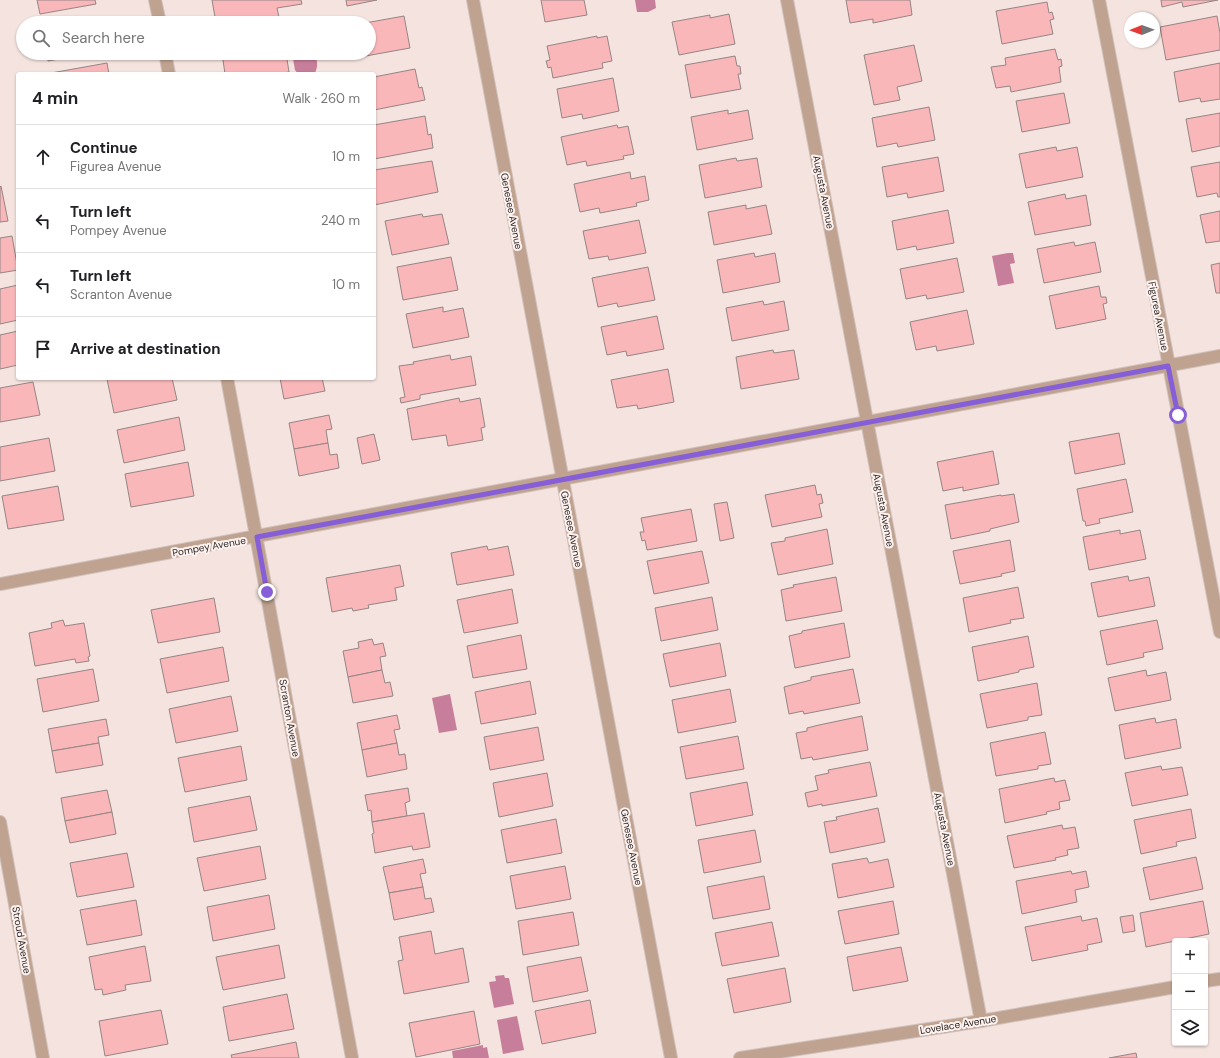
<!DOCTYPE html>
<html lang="en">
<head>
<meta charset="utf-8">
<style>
	:root { --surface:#fff; --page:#f6f6f6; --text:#202124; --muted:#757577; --line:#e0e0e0 }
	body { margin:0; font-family:"DM Sans",sans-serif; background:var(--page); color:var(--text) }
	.controls { position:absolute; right:12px; bottom:12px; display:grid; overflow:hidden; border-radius:4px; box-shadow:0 1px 3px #0004 }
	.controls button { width:36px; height:36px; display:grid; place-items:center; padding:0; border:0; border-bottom:1px solid var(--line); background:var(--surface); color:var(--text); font:20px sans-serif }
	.compass { position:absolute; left:1124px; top:12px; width:36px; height:36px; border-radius:50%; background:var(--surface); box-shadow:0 1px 3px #0004; rotate:269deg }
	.stop { position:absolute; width:12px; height:12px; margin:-9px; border:3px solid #865ed8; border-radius:50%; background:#fff }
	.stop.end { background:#865ed8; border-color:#fff; box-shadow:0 1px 4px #0008 }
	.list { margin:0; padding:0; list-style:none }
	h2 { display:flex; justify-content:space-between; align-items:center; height:52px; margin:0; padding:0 16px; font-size:17px }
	h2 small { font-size:13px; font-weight:400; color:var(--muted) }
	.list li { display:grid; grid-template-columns:26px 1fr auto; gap:12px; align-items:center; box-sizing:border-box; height:64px; padding:0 16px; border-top:1px solid var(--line) }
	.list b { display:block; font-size:15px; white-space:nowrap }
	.list p { margin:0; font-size:13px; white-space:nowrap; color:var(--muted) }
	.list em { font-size:13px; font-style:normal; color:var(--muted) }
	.icon { flex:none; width:22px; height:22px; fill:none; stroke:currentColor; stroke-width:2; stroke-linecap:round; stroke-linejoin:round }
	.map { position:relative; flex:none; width:1220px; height:1058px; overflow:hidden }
	.search { position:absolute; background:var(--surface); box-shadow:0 1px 3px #0004; left:16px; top:16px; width:360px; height:44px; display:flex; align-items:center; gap:10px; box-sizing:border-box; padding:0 14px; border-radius:22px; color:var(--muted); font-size:15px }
	.panel { position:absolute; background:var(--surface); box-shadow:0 1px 3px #0004; left:16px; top:72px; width:360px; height:308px; border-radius:4px }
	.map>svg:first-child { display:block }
	.water { fill:#c77e9a }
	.building { fill:#f9b7ba; stroke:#968585 }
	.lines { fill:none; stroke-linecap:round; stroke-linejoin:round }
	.minor-casing { stroke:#d0c1bd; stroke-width:14 }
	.minor { stroke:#bfa28f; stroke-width:12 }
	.route { stroke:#865ed8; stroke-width:5 }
	.labels { text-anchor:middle; stroke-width:4; stroke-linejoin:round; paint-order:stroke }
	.street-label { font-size:10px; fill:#2e2826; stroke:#fdf2ef }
</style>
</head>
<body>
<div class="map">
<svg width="1220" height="1058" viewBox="0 0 1220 1058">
	<rect width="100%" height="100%" fill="#f4e3de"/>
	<!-- water -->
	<g class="water">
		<path d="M635,0H655L656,8L648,12H637Z"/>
		<path d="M292,53H315C317,60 319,67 314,74H298L295,70Z"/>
		<path d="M1008,253H1013L1015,263L1010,264L1014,283L998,286L992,256Z"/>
		<path d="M450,694L457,730L439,733L432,698Z"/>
		<path d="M504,975L505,978H509L514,1004L494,1008L489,982L496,981L495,976Z"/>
		<path d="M517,1016L524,1050L503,1054L497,1020Z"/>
		<path d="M483,1045V1048L487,1047L489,1058H453L452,1051Z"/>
	</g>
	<!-- building -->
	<g class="building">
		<path d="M37,0H95L96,4L40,14Z"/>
		<path d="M212,0H301L302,4L277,8L280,22L216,23Z"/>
		<path d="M346,0H377L347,6Z"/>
		<path d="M541,0H584L587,15L545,22Z"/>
		<path d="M846,0H910L912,15L873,23V19L850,23Z"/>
		<path d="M1161,0H1218L1183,7L1182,2L1162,7Z"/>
		<path d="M1047,2L1049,13L1052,12L1054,19L1050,20L1053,34L1002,44L996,11Z"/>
		<path d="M729,14L735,44L679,55L672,22L710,15V18Z"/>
		<path d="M404,16L410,48L360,57L359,53H369V23H365Z"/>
		<path d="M1217,16L1220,33V50L1166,60L1160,27Z"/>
		<path d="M98,17L99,23H66Z"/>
		<path d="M597,36V38L607,36L612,61L602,63L603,68L553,78L551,67L548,68L546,61L550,60L547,46Z"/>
		<path d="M914,45L922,81L897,87L900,100L874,105L864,55Z"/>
		<path d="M1055,49L1058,60L1061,59L1062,66L1059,67L1061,82L1011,92L1010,86L996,88L991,67L1006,65L1005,58Z"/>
		<path d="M47,53H92L48,61Z"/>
		<path d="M222,53H286L289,72L278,74H225Z"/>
		<path d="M735,56L737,66H740L741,74H738L741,89L691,98L685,65Z"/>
		<path d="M107,63L109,74H51V73Z"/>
		<path d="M1220,63V99L1201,102L1200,98L1179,102L1174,72Z"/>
		<path d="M415,69L419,88L422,87L425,100L374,110V77Z"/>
		<path d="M613,78L619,111L583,119L582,114L562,118L557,89Z"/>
		<path d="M1064,93L1070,123L1022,132L1016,101Z"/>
		<path d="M929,107L935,140L898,147L897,143L877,147L872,118Z"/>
		<path d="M728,110V114L748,110L753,139L697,150L691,117Z"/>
		<path d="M1220,113V146L1192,152L1186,119Z"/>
		<path d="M425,116L428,135L431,134L433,148L374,159V125Z"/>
		<path d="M617,125L618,128L628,126L634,154L623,156L624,159L587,166L586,161L567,165L561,137Z"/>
		<path d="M1056,147L1057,151L1077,147L1083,177L1026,188L1019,154Z"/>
		<path d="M938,157L944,191L908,198L907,193L887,197L882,167Z"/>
		<path d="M736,158L737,161L757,158L762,187L705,198L699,165Z"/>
		<path d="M432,161L438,192L374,205V170Z"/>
		<path d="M1220,162V197H1218L1217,193L1197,197L1191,167Z"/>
		<path d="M630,172L631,179L645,176L649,200L636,203L637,206L600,213L599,208L580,212L574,184Z"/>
		<path d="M1,186L8,221L0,222V187Z"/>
		<path d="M1065,194L1066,199L1086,195L1091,225L1035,235L1028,202Z"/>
		<path d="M746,205V209L766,205L772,234L714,245L708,212Z"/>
		<path d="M948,210L954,243L917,250L916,246L897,250L892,221Z"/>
		<path d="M1220,211V241L1206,243L1200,215Z"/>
		<path d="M422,214L423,217L442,214L449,244L392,255L385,221Z"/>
		<path d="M639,220L646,253L609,260L608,256L589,259L583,231Z"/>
		<path d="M12,236L18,270L0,273V238Z"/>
		<path d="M1074,242L1075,246L1095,242L1101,272L1044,283L1037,249Z"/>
		<path d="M754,253L755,257L775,253L780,282L723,293L717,260Z"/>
		<path d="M451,257L458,290L403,300L397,267Z"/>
		<path d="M957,258L964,292L927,299L926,295L906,299L900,269Z"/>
		<path d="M1220,263V293H1216L1211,265Z"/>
		<path d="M648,267L655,300L618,307L617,303L598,307L592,278Z"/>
		<path d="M18,285V320L0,324V289Z"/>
		<path d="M1099,286L1101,297H1106L1107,303L1103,304L1106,319L1056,329L1049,296Z"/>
		<path d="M763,301L764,305L784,301L789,330L732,341L726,308Z"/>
		<path d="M443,307V312L463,308L469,337L413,348L406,314Z"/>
		<path d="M967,310L974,344L937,351L936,346L916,350L910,322Z"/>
		<path d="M657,316L664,349L627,356L626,351L607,355L601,327Z"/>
		<path d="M18,331V365L0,369V335Z"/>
		<path d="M773,350L774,353L794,350L799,379L741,389L736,357Z"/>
		<path d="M450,355L451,360L471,356L476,385L420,395V399L401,403L400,398L405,397L399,366L414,364L413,362Z"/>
		<path d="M668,369L674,402L638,409L637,405L617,408L611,380Z"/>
		<path d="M112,378H172L177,400L114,413L107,379Z"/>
		<path d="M280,378H322L325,391L284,399Z"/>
		<path d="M33,382L40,415L0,422V388Z"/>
		<path d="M459,398L460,402L480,398L485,427L481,428L483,440L448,446L446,435L412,440L407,409Z"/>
		<path d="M329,415L332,429L326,430L328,443L294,449L289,423Z"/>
		<path d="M179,417L185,450L124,463L117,430Z"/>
		<path d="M1119,433L1125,464L1075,474L1069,442Z"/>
		<path d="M374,434L380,460L362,464L357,438Z"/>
		<path d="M49,438L55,471L0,481V447Z"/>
		<path d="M328,443L330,455L337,454L339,468L299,476L294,449Z"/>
		<path d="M993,451L999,484L963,491V487L943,491L937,462Z"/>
		<path d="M188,462L194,496L131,507L125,474Z"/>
		<path d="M1126,479L1133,512L1099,519L1100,523L1086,526L1085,521H1083L1077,489Z"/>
		<path d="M815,485L817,495L821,494L823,503L819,504L822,517L772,527L765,495Z"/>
		<path d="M58,486L64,520L8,529L2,496Z"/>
		<path d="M1014,494L1019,522L990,529V531L951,539L945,505L1001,495V496Z"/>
		<path d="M727,502L734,538L720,541L714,504Z"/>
		<path d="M691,509L697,541L647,550L645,540L642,541L640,532H644L641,518Z"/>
		<path d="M827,529L833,564L778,575L771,543L785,541V538Z"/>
		<path d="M1120,530V534L1140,530L1146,559L1089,570L1083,537Z"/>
		<path d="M1010,540L1015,571L1001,574L1002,576L960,584L953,551Z"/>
		<path d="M487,546L488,550L508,546L514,575L457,585L451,553Z"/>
		<path d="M702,551L709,583L654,594L647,561Z"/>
		<path d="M400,565L404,586L395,588L397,600L368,605L369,608L353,611L352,608L332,612L326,578Z"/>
		<path d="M1128,576L1129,581L1149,577L1155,606L1098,617L1091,583Z"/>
		<path d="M836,577L842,611L786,621L781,590L794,587L793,585Z"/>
		<path d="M1018,587L1024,618L1010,620L1011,623L969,632L963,598Z"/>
		<path d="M512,589L518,623L464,633L457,600Z"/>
		<path d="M712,597L718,630L661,641L655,608Z"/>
		<path d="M214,598L220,632L158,643L151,610Z"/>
		<path d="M63,620L65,626L84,623L90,656L88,657L89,661L76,663L75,659L35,666L29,633L52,628L51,623Z"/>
		<path d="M1157,620L1163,649L1143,653L1144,657L1107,665L1100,631Z"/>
		<path d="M844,623L850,657L795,668L789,636L802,633V631Z"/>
		<path d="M521,635L527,669L473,678L467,646Z"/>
		<path d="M1028,636L1034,667L1019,670V672L978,681L972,647Z"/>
		<path d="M372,639L374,645L383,643L386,656L380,657L382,670L348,677L343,651L359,648L358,642Z"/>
		<path d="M720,643L726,676L670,687L663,654Z"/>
		<path d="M223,647L229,681L167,693L160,659Z"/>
		<path d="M93,669L99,701L43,712L37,679Z"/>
		<path d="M853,669L860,703L804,714L803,711L789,714L784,687L811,680V677Z"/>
		<path d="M382,670L385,683L390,682L393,696L353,703L348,677Z"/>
		<path d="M1146,670L1147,676L1166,672L1171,700L1115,711L1108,678Z"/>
		<path d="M530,681L536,714L481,724L475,692Z"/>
		<path d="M1037,683L1042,715L1028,717V720L987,728L980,694Z"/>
		<path d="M730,689L736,722L678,733L672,700Z"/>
		<path d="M231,696L238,731L176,743L169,709Z"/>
		<path d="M397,715L400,729L394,730L397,743L362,750L357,723Z"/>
		<path d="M862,716L868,750L813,760L812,757L801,759L796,733L807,731V728L819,725Z"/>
		<path d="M1155,718L1156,723L1176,719L1181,748L1125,759L1119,725Z"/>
		<path d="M106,719L109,735L98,737L99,743L52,751L48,729Z"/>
		<path d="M538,727L544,760L490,770L484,737Z"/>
		<path d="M1045,732L1051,764L1038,766V769L996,776L990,743Z"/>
		<path d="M738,736L744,769L686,779L680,747Z"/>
		<path d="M99,743L103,765L56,773L52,751Z"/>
		<path d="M397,743L399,755L405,754L407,769L367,777L362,750Z"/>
		<path d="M241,746L247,780L185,792L178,758Z"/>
		<path d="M870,762L877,796L822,806V804L808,807L805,793L818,790L815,776L829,773L828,770Z"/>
		<path d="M1161,766L1162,770L1182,767L1188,795L1132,806L1125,773Z"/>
		<path d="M547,773L553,806L499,817L493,783Z"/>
		<path d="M1054,778L1055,782L1065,780L1070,800L1059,802L1060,809L1046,812L1047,814L1005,823L999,789Z"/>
		<path d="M747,782L753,815L696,826L690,793Z"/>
		<path d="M408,788L410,801L405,803L407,816L372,822L371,810L368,811L365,795Z"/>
		<path d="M107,790L112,812L65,821L61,798Z"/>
		<path d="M250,796L257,830L194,842L188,808Z"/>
		<path d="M878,808L885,842L830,853L824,822L837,820L836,817Z"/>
		<path d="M1191,809L1196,838L1176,842L1177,846L1141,854L1134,820Z"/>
		<path d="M112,812L116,834L70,843L65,821Z"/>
		<path d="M424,813L430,847L413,850L412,846L375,853L372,834L374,833L372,822Z"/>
		<path d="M556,819L562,853L507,863L501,830Z"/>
		<path d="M1062,825L1063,829L1075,827L1079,848L1067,850L1068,855L1055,858L1056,860L1014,868L1007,836Z"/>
		<path d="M755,830L761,862L704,873L698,840Z"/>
		<path d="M260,846L266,879L204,891L197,858Z"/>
		<path d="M127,853L134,887L77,897L70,863Z"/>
		<path d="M1196,857L1203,889L1150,900L1143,868Z"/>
		<path d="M867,858L869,863L888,859L894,887L838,898L832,864Z"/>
		<path d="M423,859L426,873L420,874L423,887L389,893L383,867Z"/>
		<path d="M565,866L571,899L516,909L510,876Z"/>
		<path d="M1071,871L1072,874L1086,871L1089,887L1075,890L1077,902L1022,914L1016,881Z"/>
		<path d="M764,876L770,909L713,919L707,887Z"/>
		<path d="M423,887L425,899L431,898L434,912L394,920L389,893Z"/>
		<path d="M269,895L275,929L213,941L207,907Z"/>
		<path d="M136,900L142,935L87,945L80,910Z"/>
		<path d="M893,901L899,934L845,944L838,911Z"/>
		<path d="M1203,901L1209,934L1146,947L1140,913Z"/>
		<path d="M573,912L579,945L523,955L518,921Z"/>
		<path d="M1133,915L1135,931L1123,933L1120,917Z"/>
		<path d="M1081,916L1082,921L1097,918L1102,942L1087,945L1088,950L1032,961L1025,927Z"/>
		<path d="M772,922L779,956L722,966L715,933Z"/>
		<path d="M431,931L435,954L463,948L469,982L404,994L398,961L403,960L399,937Z"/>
		<path d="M279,945L285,978L223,990L216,957Z"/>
		<path d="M145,946L151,981L125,985L126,990L103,995L102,989L95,990L89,957Z"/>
		<path d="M901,947L908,981L853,991L847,957Z"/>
		<path d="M581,957L588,991L533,1002L527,967Z"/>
		<path d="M785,968L791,1002L734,1013L727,979Z"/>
		<path d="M287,994L294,1029L229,1041L223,1007Z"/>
		<path d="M590,1000L596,1033L542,1044L535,1011Z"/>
		<path d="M161,1010L168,1044L105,1056L99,1021Z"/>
		<path d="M474,1011L480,1044L416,1057L409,1023Z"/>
		<path d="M296,1042L299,1058H232L231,1055Z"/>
		<path d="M1136,1053L1137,1058H1109Z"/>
	</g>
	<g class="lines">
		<!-- minor casing -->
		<g class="minor-casing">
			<g id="minor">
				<path d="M155,0L160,23"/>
				<path d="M473,0L671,1058"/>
				<path d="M787,0L981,1021"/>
				<path d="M1099,0L1220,632"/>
				<path d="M165,53L169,74"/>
				<path d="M227,378L352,1058"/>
				<path d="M0,584L1220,356"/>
				<path d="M0,822L43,1058"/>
				<path d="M1205,981L1220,979"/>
				<path d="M740,1058L981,1021L1175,987"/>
			</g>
		</g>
		<!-- minor -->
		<use href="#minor" class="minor"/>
	</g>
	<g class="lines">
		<!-- route -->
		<path class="route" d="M267,592L257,537L1168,366L1178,415"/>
	</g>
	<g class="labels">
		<!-- street labels -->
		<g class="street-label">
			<text transform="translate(824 192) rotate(79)" y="4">Augusta Avenue</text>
			<text transform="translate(512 211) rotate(79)" y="4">Genesee Avenue</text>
			<text transform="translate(1159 316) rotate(79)" y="4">Figurea Avenue</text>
			<text transform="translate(884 510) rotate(79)" y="4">Augusta Avenue</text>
			<text transform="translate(572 529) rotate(79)" y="4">Genesee Avenue</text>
			<text transform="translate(209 546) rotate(-10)" y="4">Pompey Avenue</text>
			<text transform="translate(290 718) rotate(80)" y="4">Scranton Avenue</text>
			<text transform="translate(945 829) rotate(79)" y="4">Augusta Avenue</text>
			<text transform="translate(632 847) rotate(79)" y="4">Genesee Avenue</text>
			<text transform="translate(22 940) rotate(80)" y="4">Stroud Avenue</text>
			<text transform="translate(958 1024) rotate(-9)" y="4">Lovelace Avenue</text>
		</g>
	</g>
</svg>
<div class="controls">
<button>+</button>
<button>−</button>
<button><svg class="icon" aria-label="layers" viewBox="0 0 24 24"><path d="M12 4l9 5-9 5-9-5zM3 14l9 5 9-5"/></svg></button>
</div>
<svg class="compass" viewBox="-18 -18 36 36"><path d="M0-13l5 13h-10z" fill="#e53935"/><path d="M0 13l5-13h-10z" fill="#757577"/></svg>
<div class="stop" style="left:1178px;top:415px"></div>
<div class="stop end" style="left:267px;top:592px"></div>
<div class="search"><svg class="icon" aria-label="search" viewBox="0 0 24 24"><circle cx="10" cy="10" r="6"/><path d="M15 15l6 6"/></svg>Search here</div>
<section class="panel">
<h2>4 min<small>Walk · 260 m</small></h2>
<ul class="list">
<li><svg class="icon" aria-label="ahead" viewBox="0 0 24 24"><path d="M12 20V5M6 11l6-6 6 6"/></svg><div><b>Continue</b><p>Figurea Avenue</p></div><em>10 m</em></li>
<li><svg class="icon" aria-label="left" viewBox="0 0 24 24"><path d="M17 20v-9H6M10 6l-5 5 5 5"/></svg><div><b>Turn left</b><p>Pompey Avenue</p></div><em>240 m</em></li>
<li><svg class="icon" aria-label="left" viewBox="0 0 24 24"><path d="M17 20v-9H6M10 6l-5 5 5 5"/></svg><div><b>Turn left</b><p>Scranton Avenue</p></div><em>10 m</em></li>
<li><svg class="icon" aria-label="arrive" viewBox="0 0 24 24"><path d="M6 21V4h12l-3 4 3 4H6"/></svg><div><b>Arrive at destination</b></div></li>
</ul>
</section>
</div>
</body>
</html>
